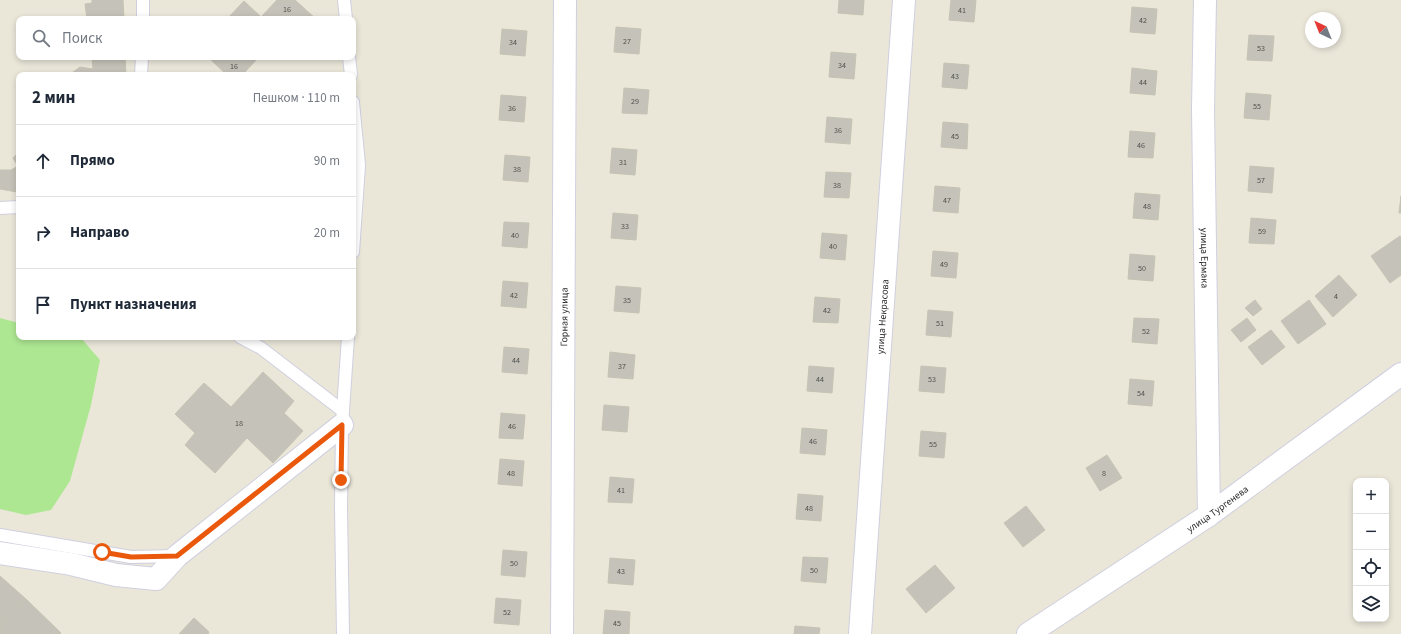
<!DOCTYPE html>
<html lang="ru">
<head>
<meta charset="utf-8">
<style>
	:root { --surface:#fff; --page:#f2f2f3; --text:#1f2937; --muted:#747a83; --line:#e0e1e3 }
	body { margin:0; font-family:"Source Sans 3",sans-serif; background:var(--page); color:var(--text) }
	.controls { position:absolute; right:12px; bottom:12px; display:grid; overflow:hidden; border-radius:8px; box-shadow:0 2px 6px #0003 }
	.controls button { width:36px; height:36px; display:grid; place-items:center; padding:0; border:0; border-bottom:1px solid var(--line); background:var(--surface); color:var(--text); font:20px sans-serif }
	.compass { position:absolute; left:1305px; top:12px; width:36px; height:36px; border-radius:50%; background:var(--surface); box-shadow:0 2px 6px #0003; rotate:317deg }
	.stop { position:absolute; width:12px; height:12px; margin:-9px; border:3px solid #ea580c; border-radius:50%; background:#fff }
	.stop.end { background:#ea580c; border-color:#fff; box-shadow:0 1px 4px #0008 }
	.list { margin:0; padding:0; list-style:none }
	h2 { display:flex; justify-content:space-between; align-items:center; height:52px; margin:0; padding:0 16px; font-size:17px }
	h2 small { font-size:13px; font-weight:400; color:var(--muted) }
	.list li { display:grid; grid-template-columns:26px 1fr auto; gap:12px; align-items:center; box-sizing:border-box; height:72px; padding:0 16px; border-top:1px solid var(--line) }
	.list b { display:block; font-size:15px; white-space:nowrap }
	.list em { font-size:13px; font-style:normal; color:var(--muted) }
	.icon { flex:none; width:22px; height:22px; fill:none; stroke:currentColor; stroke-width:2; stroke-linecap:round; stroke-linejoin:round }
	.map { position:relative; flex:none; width:1401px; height:634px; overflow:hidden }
	.search { position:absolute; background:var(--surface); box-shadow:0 2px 6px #0003; left:16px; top:16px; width:340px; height:44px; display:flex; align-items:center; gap:10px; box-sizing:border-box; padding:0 14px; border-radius:8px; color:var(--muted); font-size:15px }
	.panel { position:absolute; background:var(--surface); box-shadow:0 2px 6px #0003; left:16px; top:72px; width:340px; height:268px; border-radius:8px }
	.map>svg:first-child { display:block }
	.pitch { fill:#ade792 }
	.building { fill:#c5c3b9; stroke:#c5c3b3 }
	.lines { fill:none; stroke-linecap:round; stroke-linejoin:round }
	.lane-casing { stroke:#d0cfe0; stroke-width:14 }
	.street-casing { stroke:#d0cfe0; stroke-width:24 }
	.secondary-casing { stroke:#d0cfe0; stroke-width:24 }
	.lane { stroke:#fff; stroke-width:12 }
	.street { stroke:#fff; stroke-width:22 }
	.secondary { stroke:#fff; stroke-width:22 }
	.route { stroke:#ea580c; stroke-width:5 }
	.labels { text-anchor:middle; stroke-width:3.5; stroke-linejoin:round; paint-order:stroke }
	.number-label { font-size:8px; fill:#4f4f4c }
	.street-label { font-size:10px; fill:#282828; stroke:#fff }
</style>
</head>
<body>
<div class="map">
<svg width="1401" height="634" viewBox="0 0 1401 634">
	<rect width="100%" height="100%" fill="#eae7d9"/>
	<!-- pitch -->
	<path class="pitch" d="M0,318L19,323V337H75L81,338L100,360L91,405L70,481L51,510L26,515L0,509Z"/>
	<!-- building -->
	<g class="building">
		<path d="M92,0H123L124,19H87L85,4L92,3Z"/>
		<path d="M277,0H295L316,19H227L244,1L261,17Z"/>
		<path d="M839,0H864L863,15L838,13Z"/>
		<path d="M951,0H976L974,22L949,20Z"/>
		<path d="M1132,7L1157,9L1155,34L1130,32Z"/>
		<path d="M616,27L641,29L639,54L614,52Z"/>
		<path d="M502,29L527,31L525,56L500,54Z"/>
		<path d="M1249,35L1274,36L1272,61L1247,60Z"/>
		<path d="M831,52L856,54L854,79L829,77Z"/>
		<path d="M75,57H125L126,75H69L80,67L93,69L92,58Z"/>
		<path d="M208,57H259L242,75H227Z"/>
		<path d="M944,63L969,65L967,89L942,87Z"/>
		<path d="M1132,68L1157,71L1155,95L1130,93Z"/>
		<path d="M624,88L649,90L647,114L622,113Z"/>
		<path d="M1246,93L1271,95L1269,120L1244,118Z"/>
		<path d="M501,95L526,97L524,122L499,120Z"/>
		<path d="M827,117L852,119L850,144L825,142Z"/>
		<path d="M943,122L968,124L967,149L941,147Z"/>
		<path d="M1130,131L1155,133L1153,158L1128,157Z"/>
		<path d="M612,148L637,150L635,175L610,173Z"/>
		<path d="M19,152V190L17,192L0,189V170H11L18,166L13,158Z"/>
		<path d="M505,155L530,157L528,182L503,180Z"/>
		<path d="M1250,166L1274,168L1272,193L1248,191Z"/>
		<path d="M826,172L851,173L849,198L824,197Z"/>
		<path d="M935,186L960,188L958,213L933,211Z"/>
		<path d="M1135,193L1160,195L1158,220L1133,218Z"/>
		<path d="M1401,196V213H1399Z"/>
		<path d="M613,213L638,215L636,240L611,238Z"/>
		<path d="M1251,218L1276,220L1274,244L1249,243Z"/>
		<path d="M504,222L529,223L527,248L502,246Z"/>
		<path d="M822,233L847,235L845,260L820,258Z"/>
		<path d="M1400,236L1401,238V275L1390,283L1371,256Z"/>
		<path d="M933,251L958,253L956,278L931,276Z"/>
		<path d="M1130,254L1155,256L1153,281L1128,279Z"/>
		<path d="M1339,275L1357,295L1333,317L1315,296Z"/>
		<path d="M503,281L528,283L526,308L501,306Z"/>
		<path d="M616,286L641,288L639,313L614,311Z"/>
		<path d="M815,297L840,299L838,323L813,322Z"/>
		<path d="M1255,300L1262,309L1253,316L1245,308Z"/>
		<path d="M1309,300L1326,324L1298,344L1281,321Z"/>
		<path d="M928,310L953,312L951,337L926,335Z"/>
		<path d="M1134,318L1159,319L1157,344L1132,342Z"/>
		<path d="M1247,318L1256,330L1241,342L1231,330Z"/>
		<path d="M1271,330L1285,347L1262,365L1248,347Z"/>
		<path d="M504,347L529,349L527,374L502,372Z"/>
		<path d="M610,352L635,355L633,379L608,377Z"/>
		<path d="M809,366L834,368L832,393L807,391Z"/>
		<path d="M921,366L946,368L944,393L919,391Z"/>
		<path d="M263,372L294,401L284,413L303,431L273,463L247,438L215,473L185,445L195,433L175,414L204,383L231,407Z"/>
		<path d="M1130,379L1154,381L1152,406L1128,404Z"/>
		<path d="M604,405L629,407L627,432L602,430Z"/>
		<path d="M501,413L525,415L523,439L499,438Z"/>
		<path d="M802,428L827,430L825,455L800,453Z"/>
		<path d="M921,431L946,433L944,458L919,456Z"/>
		<path d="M1107,455L1122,478L1100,491L1086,468Z"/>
		<path d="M500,459L524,461L522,486L498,484Z"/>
		<path d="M610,477L634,479L632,503L608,502Z"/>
		<path d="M798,494L823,496L821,521L796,519Z"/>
		<path d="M1026,506L1045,530L1023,547L1004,523Z"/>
		<path d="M503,550L527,552L525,577L501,575Z"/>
		<path d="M803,557L828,558L826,583L801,581Z"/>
		<path d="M610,558L635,560L633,585L608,583Z"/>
		<path d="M935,565L955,588L926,613L906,589Z"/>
		<path d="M0,576L27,600L0,629Z"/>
		<path d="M496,598L521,600L519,625L494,623Z"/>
		<path d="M27,600L61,633L60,634H0V629Z"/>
		<path d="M605,610L630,612L629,634H603Z"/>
		<path d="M194,618L209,632L208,634H179Z"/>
		<path d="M795,626L820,628L819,634H794Z"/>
	</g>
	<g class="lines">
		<!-- lane casing -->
		<g class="lane-casing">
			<g id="lane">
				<path d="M344,0L346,19"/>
				<path d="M143,19V0"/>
				<path d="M349,57L351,75"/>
				<path d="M141,75L142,57"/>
				<path d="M353,102L359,165L353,252"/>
				<path d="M0,208L19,207"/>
				<path d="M240,337L261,348L343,411"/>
				<path d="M0,535L131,557L177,556"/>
				<path d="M343,634L341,508L342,425L348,337"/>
			</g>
		</g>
		<!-- street casing -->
		<g class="street-casing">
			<g id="street">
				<path id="s1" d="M1205,0L1203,109L1209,515"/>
				<path d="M0,553L71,564L116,575L156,579L177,556L342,425"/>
				<path id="s2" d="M562,634L565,0"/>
				<path id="s3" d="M860,634L904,0"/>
			</g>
		</g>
		<!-- secondary casing -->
		<g class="secondary-casing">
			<g id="secondary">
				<path id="s4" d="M1028,634L1209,515L1401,374"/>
			</g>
		</g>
		<!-- lane -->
		<use href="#lane" class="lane"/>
		<!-- street -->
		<use href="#street" class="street"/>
		<!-- secondary -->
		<use href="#secondary" class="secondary"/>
	</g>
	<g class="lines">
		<!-- route -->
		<path class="route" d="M102,552L131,557L177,556L342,425L341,480"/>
	</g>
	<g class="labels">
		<!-- number labels -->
		<g class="number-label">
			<text x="287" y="12">16</text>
			<text x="962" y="13">41</text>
			<text x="1143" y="23">42</text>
			<text x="627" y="44">27</text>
			<text x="513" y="45">34</text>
			<text x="1261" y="51">53</text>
			<text x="842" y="68">34</text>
			<text x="234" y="69">16</text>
			<text x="955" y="79">43</text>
			<text x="1143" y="85">44</text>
			<text x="635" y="104">29</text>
			<text x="1257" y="109">55</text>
			<text x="512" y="111">36</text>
			<text x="838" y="133">36</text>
			<text x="955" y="139">45</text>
			<text x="1141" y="148">46</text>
			<text x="623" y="165">31</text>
			<text x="517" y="172">38</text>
			<text x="1261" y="183">57</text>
			<text x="837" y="188">38</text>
			<text x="947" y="203">47</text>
			<text x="1147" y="209">48</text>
			<text x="625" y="229">33</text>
			<text x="1262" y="234">59</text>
			<text x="515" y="238">40</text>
			<text x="833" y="249">40</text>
			<text x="944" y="267">49</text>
			<text x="1142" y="271">50</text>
			<text x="514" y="298">42</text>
			<text x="1336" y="299">4</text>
			<text x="627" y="303">35</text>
			<text x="827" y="313">42</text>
			<text x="940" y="326">51</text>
			<text x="1146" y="334">52</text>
			<text x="516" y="363">44</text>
			<text x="622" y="369">37</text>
			<text x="820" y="382">44</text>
			<text x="932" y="382">53</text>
			<text x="1141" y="396">54</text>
			<text x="239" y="426">18</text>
			<text x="512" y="429">46</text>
			<text x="813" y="444">46</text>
			<text x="933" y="447">55</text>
			<text x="511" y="476">48</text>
			<text x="1104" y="476">8</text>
			<text x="621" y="493">41</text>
			<text x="809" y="511">48</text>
			<text x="514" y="566">50</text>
			<text x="814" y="573">50</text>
			<text x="621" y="574">43</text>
			<text x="507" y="615">52</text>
			<text x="617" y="626">45</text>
		</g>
		<!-- street labels -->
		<g class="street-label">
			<text dy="4" stroke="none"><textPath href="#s1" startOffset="258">улица Ермака</textPath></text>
			<text dy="4" stroke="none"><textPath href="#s2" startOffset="317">Горная улица</textPath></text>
			<text dy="4" stroke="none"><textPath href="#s3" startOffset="318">улица Некрасова</textPath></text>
			<text dy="4" stroke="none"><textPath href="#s4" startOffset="227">улица Тургенева</textPath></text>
		</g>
	</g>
</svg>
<div class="controls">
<button>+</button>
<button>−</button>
<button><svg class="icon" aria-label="locate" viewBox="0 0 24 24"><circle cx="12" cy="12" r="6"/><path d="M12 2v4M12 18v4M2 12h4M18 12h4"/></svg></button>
<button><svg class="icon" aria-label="layers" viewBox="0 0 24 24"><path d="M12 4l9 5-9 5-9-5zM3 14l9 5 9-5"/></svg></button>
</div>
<svg class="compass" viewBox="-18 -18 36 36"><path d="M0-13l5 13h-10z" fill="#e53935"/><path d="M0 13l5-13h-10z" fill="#747a83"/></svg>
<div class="stop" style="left:102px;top:552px"></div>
<div class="stop end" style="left:341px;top:480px"></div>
<div class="search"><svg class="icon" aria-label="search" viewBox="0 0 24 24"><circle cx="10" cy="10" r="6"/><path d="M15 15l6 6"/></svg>Поиск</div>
<section class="panel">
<h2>2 мин<small>Пешком · 110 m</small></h2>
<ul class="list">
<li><svg class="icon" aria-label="ahead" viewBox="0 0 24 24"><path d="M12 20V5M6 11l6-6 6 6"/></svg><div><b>Прямо</b></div><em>90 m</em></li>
<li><svg class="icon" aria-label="right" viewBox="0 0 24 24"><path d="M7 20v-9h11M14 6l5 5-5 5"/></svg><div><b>Направо</b></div><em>20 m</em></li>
<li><svg class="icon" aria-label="arrive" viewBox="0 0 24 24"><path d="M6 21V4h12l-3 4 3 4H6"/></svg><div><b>Пункт назначения</b></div></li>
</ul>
</section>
</div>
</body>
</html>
